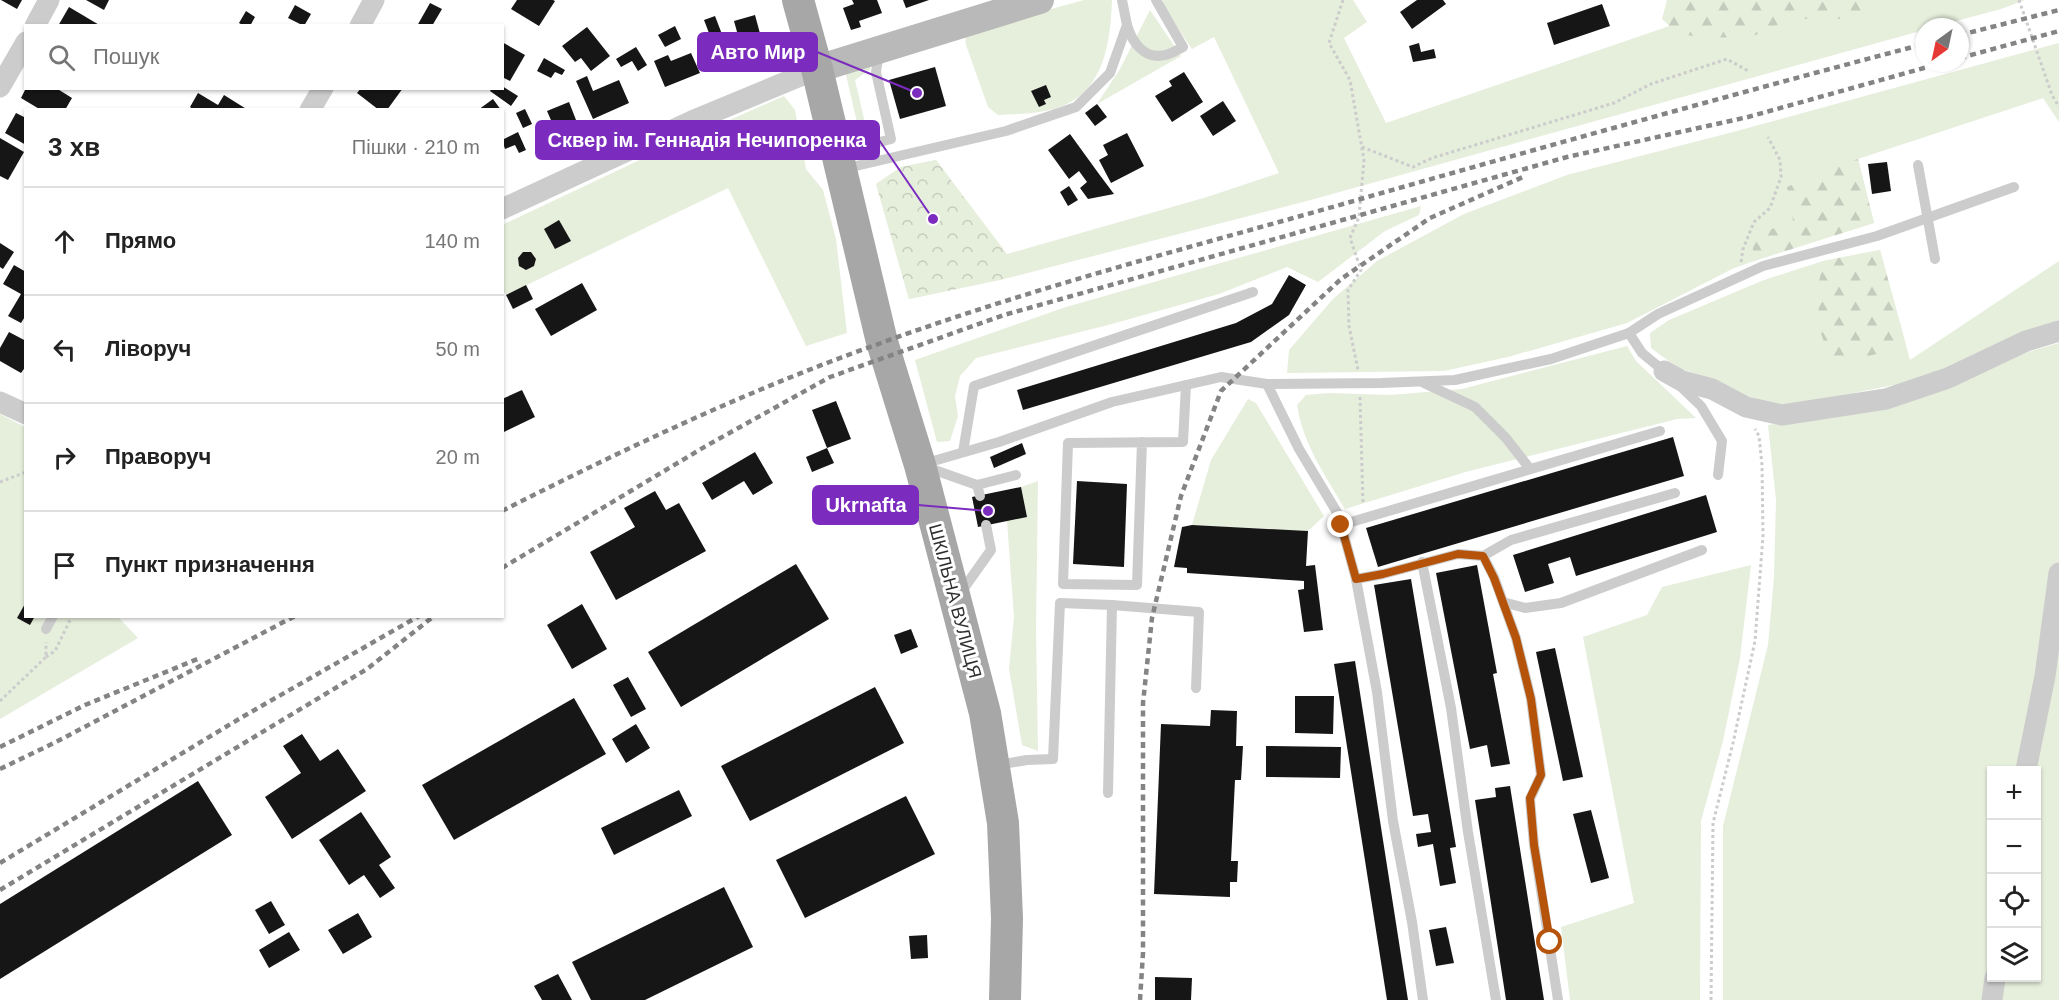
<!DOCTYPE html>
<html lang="uk">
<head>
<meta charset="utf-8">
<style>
	:root { --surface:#fff; --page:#f2f2f2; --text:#222; --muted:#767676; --line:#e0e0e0 }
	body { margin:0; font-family:Helvetica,sans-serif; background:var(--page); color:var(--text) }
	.controls { position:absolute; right:18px; bottom:18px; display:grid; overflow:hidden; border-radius:0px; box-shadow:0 2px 4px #0004 }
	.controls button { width:54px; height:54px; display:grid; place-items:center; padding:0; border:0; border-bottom:2px solid var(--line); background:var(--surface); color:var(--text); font:30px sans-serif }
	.compass { position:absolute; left:1915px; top:18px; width:54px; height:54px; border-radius:50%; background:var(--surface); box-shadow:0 2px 4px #0004; rotate:213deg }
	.stop { position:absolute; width:18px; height:18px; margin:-14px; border:4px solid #b45309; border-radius:50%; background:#fff }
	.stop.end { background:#b45309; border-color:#fff; box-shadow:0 2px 6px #0008 }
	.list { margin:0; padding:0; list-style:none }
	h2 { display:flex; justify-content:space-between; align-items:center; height:78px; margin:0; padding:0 24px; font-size:26px }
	h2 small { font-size:20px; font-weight:400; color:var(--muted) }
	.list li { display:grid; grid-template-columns:39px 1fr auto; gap:18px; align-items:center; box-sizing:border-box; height:108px; padding:0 24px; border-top:2px solid var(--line) }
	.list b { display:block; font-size:22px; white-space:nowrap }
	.list em { font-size:20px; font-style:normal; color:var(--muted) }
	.icon { flex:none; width:33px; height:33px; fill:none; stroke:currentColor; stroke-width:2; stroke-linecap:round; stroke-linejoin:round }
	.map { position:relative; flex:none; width:2059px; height:1000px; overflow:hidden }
	.search { position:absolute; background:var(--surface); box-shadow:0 2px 4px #0004; left:24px; top:24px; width:480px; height:66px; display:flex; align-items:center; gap:15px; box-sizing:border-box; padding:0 21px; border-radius:0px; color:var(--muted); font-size:22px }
	.panel { position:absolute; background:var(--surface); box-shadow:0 2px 4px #0004; left:24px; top:108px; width:480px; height:510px; border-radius:0px }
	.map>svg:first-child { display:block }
	.grass { fill:#e6eedc; fill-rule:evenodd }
	.forest { fill:url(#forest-firs) }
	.park { fill:url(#park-crowns) }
	.building { fill:#161616 }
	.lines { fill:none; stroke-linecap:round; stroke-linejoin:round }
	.path { stroke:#ccc; stroke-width:3; stroke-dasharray:3 3; stroke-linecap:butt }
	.lane { stroke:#ccc; stroke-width:10 }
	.street { stroke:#ccc; stroke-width:21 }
	.secondary { stroke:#b9b9b9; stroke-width:28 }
	.primary { stroke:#a7a7a7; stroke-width:32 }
	.rail { stroke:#848484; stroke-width:4.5; stroke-dasharray:6 4.5; stroke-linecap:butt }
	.route { stroke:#b45309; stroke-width:8 }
	.labels { text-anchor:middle; stroke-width:6; stroke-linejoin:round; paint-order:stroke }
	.street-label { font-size:18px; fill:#2f2f2f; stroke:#fff }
	.leader { fill:none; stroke:#7b2cbf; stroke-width:2 }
	.callout-dot { fill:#7b2cbf; stroke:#fff; stroke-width:2 }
	.callout { fill:#7b2cbf; stroke:#7b2cbf; stroke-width:2 }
	.callout-label { font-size:20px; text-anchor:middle; font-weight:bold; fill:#fff }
</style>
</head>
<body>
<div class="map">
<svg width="2059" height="1000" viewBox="0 0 2059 1000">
	<defs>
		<pattern id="forest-firs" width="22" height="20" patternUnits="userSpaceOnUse" patternTransform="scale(1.5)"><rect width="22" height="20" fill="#e6eedc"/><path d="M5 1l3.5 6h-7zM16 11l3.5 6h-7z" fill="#c6ccbd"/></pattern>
		<pattern id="park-crowns" width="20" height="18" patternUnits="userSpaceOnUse" patternTransform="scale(1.5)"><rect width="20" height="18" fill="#e6eedc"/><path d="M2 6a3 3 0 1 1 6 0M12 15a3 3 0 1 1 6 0" fill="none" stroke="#c6ccbd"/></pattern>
	</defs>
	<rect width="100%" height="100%" fill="#fff"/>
	<!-- grass -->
	<g class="grass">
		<path d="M1084,0H1112C1110,52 1101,104 1039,112C1026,114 1011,114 998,115L988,107L966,45L965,33Z"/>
		<path d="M1163,0H1353L1367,22L1344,38L1386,123L1693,18L1689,0H2025L2001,9L1934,27H1924V30L1307,201L1004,279L909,299L876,184L901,167L936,160L1007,254L1207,197L1279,173L1214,37L1192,49L1162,4Z"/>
		<path d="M1150,10L1181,56L1097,104L1120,69Z"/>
		<path d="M2059,43V122L2043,98L1858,159L1874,223L1782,251L1732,269L1627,323L1508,357L1444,371L1287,373L1289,350L1333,299L1377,261L1464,214L1567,175L1733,132Z"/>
		<path d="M867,61L871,69L855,80L868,136L861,139L846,75Z"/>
		<path d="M784,96L795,110L806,169L823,190L836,239L847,333L806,346L728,188L506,295L502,289V225L646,157Z"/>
		<path d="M1421,206L1419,215L1385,231L1318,282L1287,267L1219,294L1108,325L976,358L960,376L955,396L958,416L950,441L937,442L915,360L1066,307Z"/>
		<path d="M1880,250L1910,360L2059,261V321L1991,349L1946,371L1899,384L1808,402L1774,405L1742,394L1712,379L1678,368L1651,348L1650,333L1669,320L1764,280L1823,261Z"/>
		<path d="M2059,343V1000H1723V826L1768,645L1774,577L1776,500L1768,425L1892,406L2017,355ZM1992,770H2036V978H1992Z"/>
		<path d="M1627,346L1636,361L1696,418L1677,419L1469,471L1345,509C1325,475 1303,444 1297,405L1306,395L1329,393L1390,395L1462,389Z"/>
		<path d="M1248,399L1256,403L1324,516L1308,531L1192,525L1211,460Z"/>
		<path d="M0,414L25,427L26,616L118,617L138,638L0,719Z"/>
		<path d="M1038,481L1036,630L1038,751L1022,745L1009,669L1014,617L1007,521L1021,487Z"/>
		<path d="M1751,565L1740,658L1723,741L1701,821L1700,1000H1570L1561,927L1634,903L1583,637L1647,615L1662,587Z"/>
	</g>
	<!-- forest -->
	<g class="forest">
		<path d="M1667,0H1887L1853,19H1790L1749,38L1703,37L1678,34L1662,19Z"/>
		<path d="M1858,159L1874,223L1751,262L1755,236L1793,220L1787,187L1809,177Z"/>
		<path d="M1880,250L1906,345L1833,367L1819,328L1818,287L1823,261Z"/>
	</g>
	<!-- park -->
	<path class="park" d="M936,160L1006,254L1004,279L909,299L876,184L901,167Z"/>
	<!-- building -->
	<g class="building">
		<path d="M1,0H22L17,9Z"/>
		<path d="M86,0H109L104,10Z"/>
		<path d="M517,0H553L555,1L539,26L511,9Z"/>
		<path d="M852,0H877L882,13L859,21L861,27L851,30L843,8L854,4Z"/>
		<path d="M903,0H929L906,8Z"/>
		<path d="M1417,0H1443L1446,4L1412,29L1400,12Z"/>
		<path d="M430,3L442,9L432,26H417Z"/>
		<path d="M1602,4L1610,26L1554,45L1547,23Z"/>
		<path d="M295,5L311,14L304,26L288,18Z"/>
		<path d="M69,7L101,26H58Z"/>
		<path d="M246,11L255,17L250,26H244L239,23Z"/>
		<path d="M755,15L765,52L744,57L734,21Z"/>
		<path d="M715,16L733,63L722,67L704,20Z"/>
		<path d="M675,26L681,39L665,47L658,35Z"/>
		<path d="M587,27L610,56L591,71L581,58L575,62L562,46Z"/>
		<path d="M502,42L525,55L510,81L502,77Z"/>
		<path d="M1419,43L1421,52L1434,49L1436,58L1413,62L1409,46Z"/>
		<path d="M636,47L647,65L638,71L632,61L621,67L616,59Z"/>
		<path d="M691,53L700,73L665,87L654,61L668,55L671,61Z"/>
		<path d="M544,58L565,70L562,75L555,72L551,78L537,71Z"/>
		<path d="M935,67L946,106L900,119L889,80Z"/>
		<path d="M1184,72L1203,102L1172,122L1155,96L1172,86L1169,81Z"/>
		<path d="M587,76L593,91L619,80L629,103L593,119L576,81Z"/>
		<path d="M1046,85L1051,97L1044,100L1046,104L1039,107L1031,91Z"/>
		<path d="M502,86L518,96L511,106L490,91L492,88H502Z"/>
		<path d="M26,88H56L72,98L65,110H41L21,98Z"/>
		<path d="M361,88H403L387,110H379L357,93Z"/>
		<path d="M198,93L218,105L224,95L248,110H194L190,107Z"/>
		<path d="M493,99L501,110H478Z"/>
		<path d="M1223,101L1236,121L1213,136L1200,116Z"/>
		<path d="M569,102L578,125L557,134L547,111Z"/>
		<path d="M1097,104L1107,117L1095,126L1085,113Z"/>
		<path d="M525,109L532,124L523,128L516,113Z"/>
		<path d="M16,113L26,118V145L5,133Z"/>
		<path d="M518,132L526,150L519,153L515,145L505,149L502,140Z"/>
		<path d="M1127,133L1144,166L1111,183L1099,160L1108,155L1103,145Z"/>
		<path d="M1070,134L1099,174L1114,194L1088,199L1080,188L1087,182L1079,171L1069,179L1048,150Z"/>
		<path d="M0,138L24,152L8,180L0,176Z"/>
		<path d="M1887,162L1891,191L1872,194L1868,164Z"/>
		<path d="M1069,186L1078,200L1068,206L1060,192Z"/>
		<path d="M559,220L571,241L555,249L544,229Z"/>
		<path d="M0,243L14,252L3,269L0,267Z"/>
		<path d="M523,252H531L536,259L534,266L526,270L519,266L518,258Z"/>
		<path d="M14,265L26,272V315L21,323L8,316L21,294L3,284Z"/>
		<path d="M1289,275L1306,285L1289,315L1251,342L1023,410L1017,390L1236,323L1272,304Z"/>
		<path d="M582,283L597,310L551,336L535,309Z"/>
		<path d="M526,285L533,299L513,309L506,295Z"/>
		<path d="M9,332L26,341V366L21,373L0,361V348Z"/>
		<path d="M522,390L535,417L502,433V399Z"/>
		<path d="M836,401L851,439L827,448L812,410Z"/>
		<path d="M1673,437L1684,476L1378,567L1366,528Z"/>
		<path d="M1022,443L1026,454L994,468L990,457Z"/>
		<path d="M827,448L834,463L812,472L806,457Z"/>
		<path d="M755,452L773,483L753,495L744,481L712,500L702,483Z"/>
		<path d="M1077,481L1127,484L1124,567L1073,564Z"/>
		<path d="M1021,487L1027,517L978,527L972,497Z"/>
		<path d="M655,491L666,510L679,503L706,551L616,600L590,552L635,527L624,508Z"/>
		<path d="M1706,495L1717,532L1576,576L1570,557L1548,564L1554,583L1525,592L1513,555Z"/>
		<path d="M1192,525L1308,531L1306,566L1315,565L1323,630L1304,632L1298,590L1304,589V581L1187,573V568L1174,567L1182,527Z"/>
		<path d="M796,564L829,619L681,707L648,652Z"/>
		<path d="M1477,565L1497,673L1493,674L1510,764L1491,767L1487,745L1470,749L1436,573Z"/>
		<path d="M1411,579L1456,847L1450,848L1456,883L1440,886L1433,844L1418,847L1416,834L1431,832L1428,814L1413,816L1374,585Z"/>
		<path d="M26,602V616H35L30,625L17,618Z"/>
		<path d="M582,604L607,649L572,669L547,625Z"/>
		<path d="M911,629L918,647L901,654L894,635Z"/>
		<path d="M1555,648L1583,777L1563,781L1536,652Z"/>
		<path d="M1355,661L1408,1000H1387L1334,664Z"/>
		<path d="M628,677L646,709L631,717L613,685Z"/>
		<path d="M875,687L904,743L750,821L721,766Z"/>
		<path d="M1295,696H1334L1333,734L1295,733Z"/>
		<path d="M574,698L606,754L454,840L422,785Z"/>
		<path d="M1211,710L1237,711L1236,746H1243L1241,780H1235L1231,861H1238L1237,882H1230V897L1154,894L1161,724L1210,726Z"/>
		<path d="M636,724L650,748L626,763L612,739Z"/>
		<path d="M302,734L320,761L338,749L366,791L292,839L265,797L301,773L283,746Z"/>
		<path d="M1266,746L1341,747L1340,778L1266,777Z"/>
		<path d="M198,781L232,835L0,979V904Z"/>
		<path d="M1510,786L1544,1000H1506L1475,800L1496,797L1495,788Z"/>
		<path d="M679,790L692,816L614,855L601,828Z"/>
		<path d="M906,796L935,854L805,918L776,860Z"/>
		<path d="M1591,810L1609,878L1591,883L1573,814Z"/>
		<path d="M361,812L391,857L379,865L395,888L380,898L364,875L349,885L319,840Z"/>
		<path d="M724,887L753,947L645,1000H591L572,962Z"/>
		<path d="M271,901L285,925L269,934L255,910Z"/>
		<path d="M358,913L372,937L343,954L328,930Z"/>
		<path d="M1446,927L1454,963L1436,966L1429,930Z"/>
		<path d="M289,932L300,950L269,968L259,950Z"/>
		<path d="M927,935L928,958L911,959L909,936Z"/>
		<path d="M558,974L572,1000H542L534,986Z"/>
		<path d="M1155,977L1192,978L1191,1000H1155Z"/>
	</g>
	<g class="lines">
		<!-- path -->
		<g class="path">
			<path d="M1343,0L1329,43L1350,80L1364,160L1359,217L1350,238L1361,270L1348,290L1349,326L1358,370"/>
			<path d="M2019,0L2052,95L2059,107"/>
			<path d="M1362,147L1413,167L1432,158L1614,103L1651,84L1727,59L1750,72"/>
			<path d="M1741,262L1743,249L1754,222L1770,208L1781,177L1780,160L1768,137"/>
			<path d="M1360,397L1363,505"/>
			<path d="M0,482L26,472"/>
			<path d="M46,657L55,651L72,616"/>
			<path d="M0,701L46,657V642"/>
			<path d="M1711,1000L1713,823L1733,743L1755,641L1763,536L1762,465L1759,436L1755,429"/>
		</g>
		<!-- lane -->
		<g class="lane">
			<path d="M1127,25C1132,42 1144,60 1165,55C1171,54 1177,50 1183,47L1156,0"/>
			<path d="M840,153L891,139L876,72L879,53"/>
			<path d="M1918,165L1935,259"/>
			<path d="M843,169L1006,131L1076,107L1110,73L1127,25L1122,0"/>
			<path d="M1629,333L1658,314L1763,266L1877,236L2014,187"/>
			<path d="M1424,383L1475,407L1506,438L1530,469"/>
			<path d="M1267,384L1299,449L1338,514L1356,579L1383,574L1458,554L1483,556L1494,577L1516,638L1531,699L1541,775L1530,799L1534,845L1558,1000"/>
			<path d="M1679,385L1701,406L1722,441L1718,475"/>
			<path d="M1142,442L1137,585L1063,584L1068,443L1183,442L1186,385"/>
			<path d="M963,452L974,386L1253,292"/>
			<path d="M923,464L999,442L1112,402L1221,377L1267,384L1381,383L1455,380L1551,359L1629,333L1642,353L1665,372"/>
			<path d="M926,467L977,485L980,496"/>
			<path d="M977,485L1016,475"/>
			<path d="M1341,525L1660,431"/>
			<path d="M1483,556L1511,540L1675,493"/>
			<path d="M1422,562L1451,708L1468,832L1496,1000"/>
			<path d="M1356,579L1377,692L1393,821L1412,922L1423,1000"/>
			<path d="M959,595L991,550L986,525"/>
			<path d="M1503,602L1525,608L1561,603L1702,550"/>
			<path d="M46,629L53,616"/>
			<path d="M997,765L1027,760L1053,759L1060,603L1112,605L1199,612L1196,688"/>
			<path d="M1108,793L1112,605"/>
		</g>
		<!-- street -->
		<g class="street">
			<path d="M35,26L49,0"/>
			<path d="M360,26L374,0"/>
			<path d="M0,87L26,42"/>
			<path d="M310,110L323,88"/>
			<path d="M502,209L692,121L817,69"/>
			<path d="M1664,371L1682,381L1712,389L1746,407L1782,415L1886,399L1948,378L2026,341L2059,331"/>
			<path d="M0,402L26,414"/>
			<path d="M2026,770L2045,676L2059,573"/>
			<path d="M1992,1000L1995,978"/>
		</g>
		<!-- secondary -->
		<path class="secondary" d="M817,69L1040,0"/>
		<!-- primary -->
		<path class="primary" d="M798,0L817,69L882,342L920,465L985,713L1003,823L1007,918L1005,1000"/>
		<!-- rail -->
		<g class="rail">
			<path d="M1960,35L2059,10"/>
			<path d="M1960,58L2059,31"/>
			<path d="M502,511C626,448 751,389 881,343C1032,288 1188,248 1343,204C1536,149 1730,95 1924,44"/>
			<path d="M502,568L706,446L830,377L1004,315L1567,157L1748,117L1942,63"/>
			<path d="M0,747L85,705L200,658"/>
			<path d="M0,769L56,742L295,616"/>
			<path d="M0,863L244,716L419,616"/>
			<path d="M0,890L367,669L434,616"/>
			<path d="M1140,1000L1143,953V703L1152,618L1181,496L1221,391L1341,279L1430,218L1523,177"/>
		</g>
	</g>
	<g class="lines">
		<!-- route -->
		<path class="route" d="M1341,525L1356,579L1383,574L1458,554L1483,556L1494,578L1516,638L1531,699L1541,775L1530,798L1534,845L1550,942"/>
	</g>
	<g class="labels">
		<!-- street labels -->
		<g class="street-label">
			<text transform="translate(955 601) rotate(75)" y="6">ШКІЛЬНА ВУЛИЦЯ</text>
		</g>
	</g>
	<!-- callouts -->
	<path class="leader" d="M917 93L817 52M933 219L879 140M988 511L918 505"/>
	<g class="callout-dot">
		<circle cx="917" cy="93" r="6"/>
		<circle cx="933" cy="219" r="6"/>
		<circle cx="988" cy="511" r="6"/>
	</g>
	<g class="callout">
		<rect x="698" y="33" width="119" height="38" rx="6"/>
		<rect x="536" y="121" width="343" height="38" rx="6"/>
		<rect x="813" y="486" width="105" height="38" rx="6"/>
	</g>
	<g class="callout-label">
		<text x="758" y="59">Авто Мир</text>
		<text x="707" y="147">Сквер ім. Геннадія Нечипоренка</text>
		<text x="866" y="512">Ukrnafta</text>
	</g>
</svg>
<div class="controls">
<button>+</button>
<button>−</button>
<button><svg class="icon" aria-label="locate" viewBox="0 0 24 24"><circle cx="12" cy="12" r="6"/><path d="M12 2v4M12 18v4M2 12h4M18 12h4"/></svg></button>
<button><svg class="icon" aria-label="layers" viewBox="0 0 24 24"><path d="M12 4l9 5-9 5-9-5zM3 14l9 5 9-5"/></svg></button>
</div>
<svg class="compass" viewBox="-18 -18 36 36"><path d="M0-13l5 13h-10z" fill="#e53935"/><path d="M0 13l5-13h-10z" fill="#767676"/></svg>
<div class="stop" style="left:1550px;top:942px"></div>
<div class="stop end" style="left:1341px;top:525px"></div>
<div class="search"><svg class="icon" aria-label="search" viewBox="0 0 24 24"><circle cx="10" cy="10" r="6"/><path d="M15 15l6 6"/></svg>Пошук</div>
<section class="panel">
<h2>3 хв<small>Пішки · 210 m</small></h2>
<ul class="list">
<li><svg class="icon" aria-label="ahead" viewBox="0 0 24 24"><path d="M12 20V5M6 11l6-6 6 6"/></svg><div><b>Прямо</b></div><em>140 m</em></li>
<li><svg class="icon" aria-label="left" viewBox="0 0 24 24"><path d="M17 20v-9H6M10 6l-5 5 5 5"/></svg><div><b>Ліворуч</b></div><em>50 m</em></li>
<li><svg class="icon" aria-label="right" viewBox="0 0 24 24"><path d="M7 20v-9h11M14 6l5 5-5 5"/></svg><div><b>Праворуч</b></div><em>20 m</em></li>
<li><svg class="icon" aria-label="arrive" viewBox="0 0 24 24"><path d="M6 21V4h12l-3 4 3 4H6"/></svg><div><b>Пункт призначення</b></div></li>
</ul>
</section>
</div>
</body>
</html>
